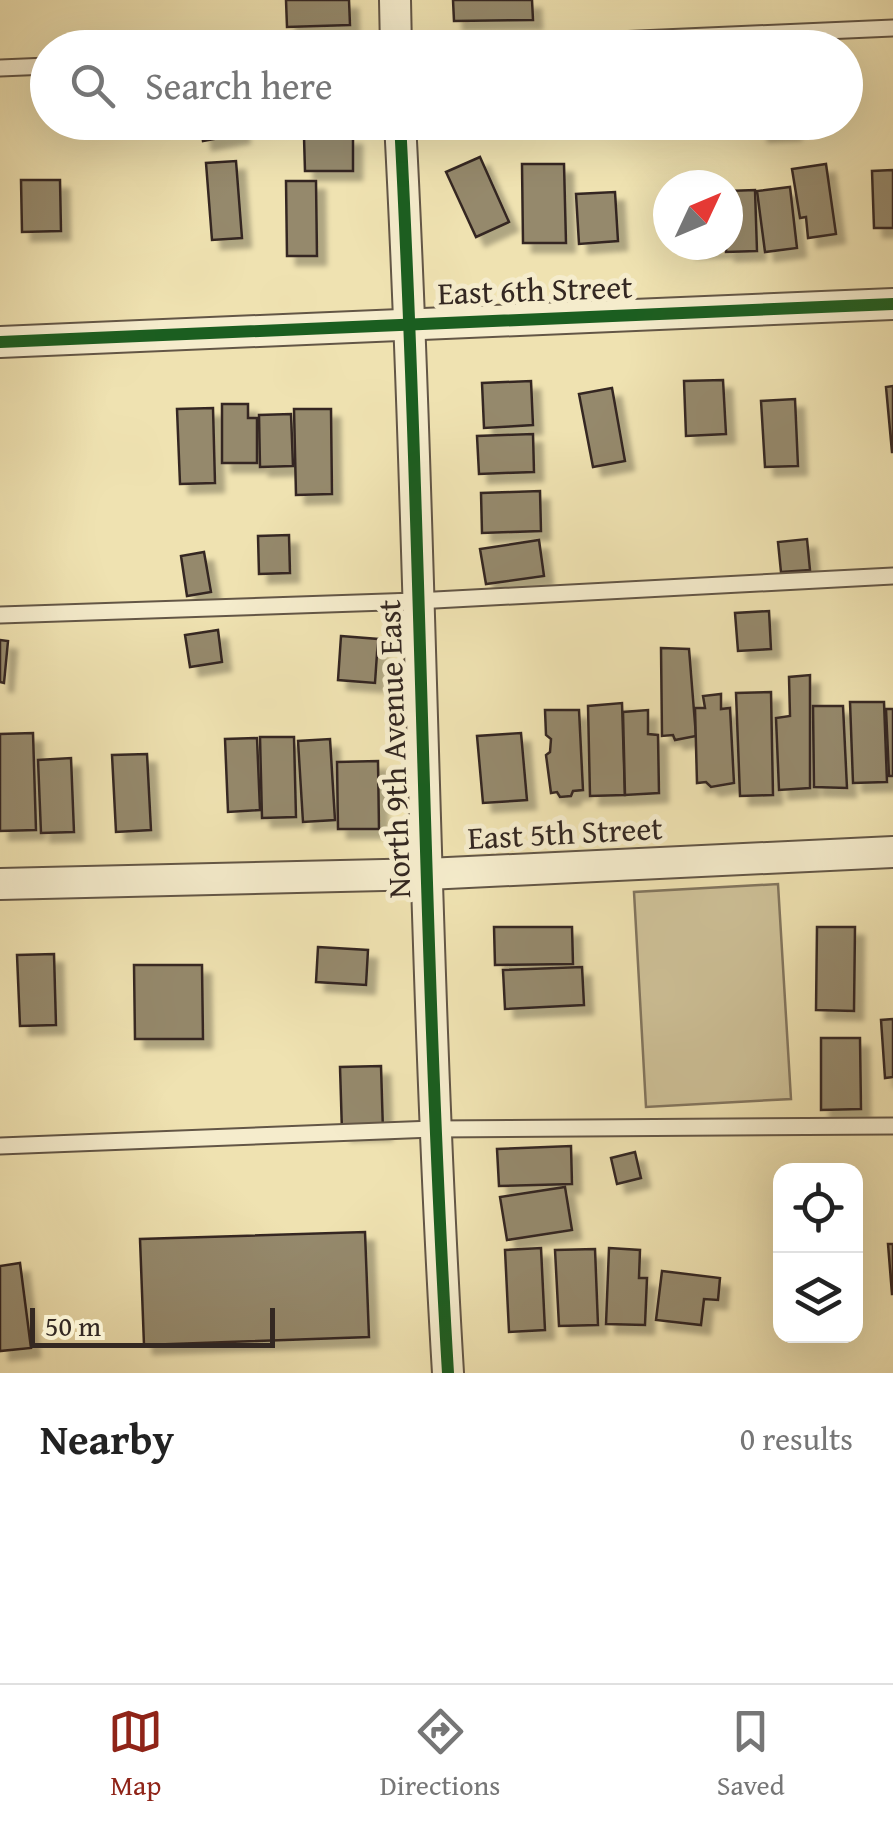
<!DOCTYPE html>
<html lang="en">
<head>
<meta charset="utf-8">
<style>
	:root { --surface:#fff; --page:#f6f6f6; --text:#222; --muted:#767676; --line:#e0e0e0; --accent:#8f2418 }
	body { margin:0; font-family:"Gentium Book Plus",serif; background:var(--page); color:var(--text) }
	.controls { position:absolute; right:30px; bottom:30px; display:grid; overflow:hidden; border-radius:20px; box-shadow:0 10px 40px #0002 }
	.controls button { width:90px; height:90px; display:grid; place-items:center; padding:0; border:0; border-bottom:2px solid var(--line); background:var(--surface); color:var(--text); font:50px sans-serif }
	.compass { position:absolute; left:653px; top:170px; width:90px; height:90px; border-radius:50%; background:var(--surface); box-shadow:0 10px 40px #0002; rotate:46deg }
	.scale { position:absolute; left:30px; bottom:25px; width:245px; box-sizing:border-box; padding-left:10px; border:5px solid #342822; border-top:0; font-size:28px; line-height:35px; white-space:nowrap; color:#342822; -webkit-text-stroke:8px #f5eccc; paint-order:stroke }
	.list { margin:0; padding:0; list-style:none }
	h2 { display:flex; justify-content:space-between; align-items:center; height:130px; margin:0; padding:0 40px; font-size:42px }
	h2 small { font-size:32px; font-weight:400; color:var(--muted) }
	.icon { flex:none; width:55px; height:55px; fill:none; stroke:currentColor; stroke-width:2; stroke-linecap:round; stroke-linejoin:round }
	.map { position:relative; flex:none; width:893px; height:1373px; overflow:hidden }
	.search { position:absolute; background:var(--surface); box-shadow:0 10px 40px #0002; left:30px; right:30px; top:30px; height:110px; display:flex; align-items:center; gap:25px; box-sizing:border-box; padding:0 35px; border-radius:55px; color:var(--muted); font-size:38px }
	.sheet { height:310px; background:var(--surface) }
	nav { display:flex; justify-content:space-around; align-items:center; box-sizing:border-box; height:140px; border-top:2px solid var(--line); background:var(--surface); font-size:28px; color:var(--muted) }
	nav a { display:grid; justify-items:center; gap:5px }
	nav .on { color:var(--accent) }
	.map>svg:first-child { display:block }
	.green { fill:#cfc299; stroke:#82755e; stroke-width:2.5 }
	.building { fill:#95896c; stroke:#342822; stroke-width:2.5; filter:url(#shadow) }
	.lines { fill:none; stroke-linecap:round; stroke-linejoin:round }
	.service-casing { stroke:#635646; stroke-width:19 }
	.minor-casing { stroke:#635646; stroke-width:34 }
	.service { stroke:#f5eccc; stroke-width:15 }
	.minor { stroke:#f5eccc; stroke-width:30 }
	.cycleway-casing { stroke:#f5eccc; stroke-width:19 }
	.cycleway { stroke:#1b5e20; stroke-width:12 }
	.labels { text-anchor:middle; stroke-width:10; stroke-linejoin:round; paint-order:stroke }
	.street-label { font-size:32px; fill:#342822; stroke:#f5eccc }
</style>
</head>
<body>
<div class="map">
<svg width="893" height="1373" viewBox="0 0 893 1373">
	<defs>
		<filter id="shadow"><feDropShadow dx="9" dy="9" stdDeviation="2.5" flood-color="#0004"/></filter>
	</defs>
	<rect width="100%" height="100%" fill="#efe2b1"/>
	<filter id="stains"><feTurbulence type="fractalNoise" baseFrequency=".002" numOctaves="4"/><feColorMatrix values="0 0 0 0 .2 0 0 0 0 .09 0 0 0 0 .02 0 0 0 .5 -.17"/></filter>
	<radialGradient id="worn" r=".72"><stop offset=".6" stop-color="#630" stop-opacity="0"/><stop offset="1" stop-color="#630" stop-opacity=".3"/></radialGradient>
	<!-- green -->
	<path class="green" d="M778,884L791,1099L646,1107L634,892Z"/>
	<!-- building -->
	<g class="building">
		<path d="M286,0H349L350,25L287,27Z"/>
		<path d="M453,0H532L533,20L454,21Z"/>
		<path d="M200,122H238L241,134L203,141Z"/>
		<path d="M759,122H792V131L759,133Z"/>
		<path d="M353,136V171H305L304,137Z"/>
		<path d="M480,157L509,222L476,237L446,172Z"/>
		<path d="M236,161L242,238L212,240L206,163Z"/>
		<path d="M522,164H564L566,243H523Z"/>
		<path d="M826,164L836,234L808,238L806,217L800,218L792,169Z"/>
		<path d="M893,170V228H874L872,171Z"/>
		<path d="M21,180H60L61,231L22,232Z"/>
		<path d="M286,181H316L317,256H287Z"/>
		<path d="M790,187L797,248L765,252L757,191Z"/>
		<path d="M755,190L757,251L726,252L728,191Z"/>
		<path d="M615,192L618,241L579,244L576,194Z"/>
		<path d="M687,245H724V248L687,249Z"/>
		<path d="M723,380L726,434L686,436L684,381Z"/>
		<path d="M531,381L533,425L484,428L482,383Z"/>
		<path d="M893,386V452H892L886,387Z"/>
		<path d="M612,388L625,461L593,467L579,394Z"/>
		<path d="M795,399L798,466L765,467L761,401Z"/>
		<path d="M222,404H248V418H257V463H222Z"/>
		<path d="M213,408L215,483L180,484L177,409Z"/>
		<path d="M294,409H331L332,494L296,495Z"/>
		<path d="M291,414L293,466L260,467L259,415Z"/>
		<path d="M533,434L534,472L479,474L477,436Z"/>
		<path d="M540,491L541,531L482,533L481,493Z"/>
		<path d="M289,535L290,573L259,574L258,536Z"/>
		<path d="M807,539L810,570L781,572L778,542Z"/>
		<path d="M539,540L544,576L486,584L480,549Z"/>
		<path d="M204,552L211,592L187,596L181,556Z"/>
		<path d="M769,611L771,649L738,651L735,613Z"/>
		<path d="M218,630L222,662L190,667L185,635Z"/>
		<path d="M341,636L378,639L375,683L338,680Z"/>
		<path d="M0,640L8,641L4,683L0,682Z"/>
		<path d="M661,648L689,649L696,736L675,740L673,735L662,736Z"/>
		<path d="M810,675V788L779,790L776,718L790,716L789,677Z"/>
		<path d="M771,692L773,795L740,796L736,693Z"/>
		<path d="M721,694V709L730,708L734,783L711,787L706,782L697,783L695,708H705L703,696Z"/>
		<path d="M850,702H884L887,782L853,783Z"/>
		<path d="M622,703L625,795L590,796L588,706Z"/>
		<path d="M813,706H843L847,788L814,787Z"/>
		<path d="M886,709H893V776H889Z"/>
		<path d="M545,710H579L583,790L573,791L571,796L560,797L557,792L551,793L546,755L550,752L551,739L546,735Z"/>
		<path d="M648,710V734L658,735L659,793L625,795L623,712Z"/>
		<path d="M33,733L36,830L0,831V734Z"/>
		<path d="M521,733L527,800L483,803L477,736Z"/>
		<path d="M260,737H294L296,817L262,818Z"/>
		<path d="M257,738L260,810L228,812L225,739Z"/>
		<path d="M330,739L335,820L303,822L298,741Z"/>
		<path d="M147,754L151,830L116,832L112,755Z"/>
		<path d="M71,758L74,832L41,833L38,760Z"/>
		<path d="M378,761L379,829H338L337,762Z"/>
		<path d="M494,927H572L573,964L495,965Z"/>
		<path d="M817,927H855L854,1011L816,1010Z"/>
		<path d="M318,947L368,950L366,985L316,982Z"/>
		<path d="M54,954L56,1025L20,1026L17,955Z"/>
		<path d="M134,965H202L203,1039H135Z"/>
		<path d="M582,967L584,1005L505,1009L503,970Z"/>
		<path d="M893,1019V1077L885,1078L881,1020Z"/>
		<path d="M821,1038H860L861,1109L821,1110Z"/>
		<path d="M381,1066L383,1131L342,1132L340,1067Z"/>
		<path d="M571,1146L572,1184L499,1186L497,1149Z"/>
		<path d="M635,1152L641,1178L617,1184L611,1158Z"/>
		<path d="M565,1187L572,1230L507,1240L500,1197Z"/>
		<path d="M365,1232L369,1337L144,1345L140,1239Z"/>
		<path d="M888,1244H893V1294H892Z"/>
		<path d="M541,1248L545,1330L509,1332L505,1250Z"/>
		<path d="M609,1248L640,1250L639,1278H647L645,1325L606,1324Z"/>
		<path d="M595,1249L598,1325L559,1326L555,1250Z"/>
		<path d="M20,1263L31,1348L0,1351V1266Z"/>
		<path d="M662,1271L720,1278L718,1300L704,1299L701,1325L656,1320Z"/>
	</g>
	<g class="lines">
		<!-- service casing -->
		<g class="service-casing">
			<g id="service">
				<path d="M431,48L893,28"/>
				<path d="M0,68L48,66"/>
				<path d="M0,615L416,601L893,576"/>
				<path d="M0,1146L433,1129L893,1126"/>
			</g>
		</g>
		<!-- minor casing -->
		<g class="minor-casing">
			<g id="minor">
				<path d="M395,0L396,48"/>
				<path d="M400,122C422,539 423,956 448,1373"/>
				<path d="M0,342L893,304"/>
				<path d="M0,884L427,874L893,852"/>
			</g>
		</g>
		<!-- service -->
		<use href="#service" class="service"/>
		<!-- minor -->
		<use href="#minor" class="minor"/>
		<!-- cycleway casing -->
		<g class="cycleway-casing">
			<g id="cycleway">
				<path d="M400,122C422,539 423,956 448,1373"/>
				<path d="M0,342L893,304"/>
			</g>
		</g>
		<!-- cycleway -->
		<use href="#cycleway" class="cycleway"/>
	</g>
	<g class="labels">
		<!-- street labels -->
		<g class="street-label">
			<text transform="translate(535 290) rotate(-2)" y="11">East 6th Street</text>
			<text transform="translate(394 749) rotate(-92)" y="11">North 9th Avenue East</text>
			<text transform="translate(565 833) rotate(-3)" y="11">East 5th Street</text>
		</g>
	</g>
	<rect width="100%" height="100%" filter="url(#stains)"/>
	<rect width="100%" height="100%" fill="url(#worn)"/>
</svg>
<div class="controls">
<button><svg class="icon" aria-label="locate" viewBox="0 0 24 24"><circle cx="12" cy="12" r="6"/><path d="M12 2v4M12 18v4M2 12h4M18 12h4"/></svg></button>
<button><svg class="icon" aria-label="layers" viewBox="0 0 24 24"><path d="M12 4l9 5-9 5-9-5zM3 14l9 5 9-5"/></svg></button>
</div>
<svg class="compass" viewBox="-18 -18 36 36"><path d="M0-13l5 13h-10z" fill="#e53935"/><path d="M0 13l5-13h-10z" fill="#767676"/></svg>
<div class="scale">50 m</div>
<div class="search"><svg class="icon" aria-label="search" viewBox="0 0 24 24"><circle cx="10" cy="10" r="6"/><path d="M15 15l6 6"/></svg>Search here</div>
</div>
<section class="sheet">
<h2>Nearby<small>0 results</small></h2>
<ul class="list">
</ul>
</section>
<nav>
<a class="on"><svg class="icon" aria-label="map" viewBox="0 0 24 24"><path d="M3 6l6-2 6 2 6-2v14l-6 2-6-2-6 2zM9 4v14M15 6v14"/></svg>Map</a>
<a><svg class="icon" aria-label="directions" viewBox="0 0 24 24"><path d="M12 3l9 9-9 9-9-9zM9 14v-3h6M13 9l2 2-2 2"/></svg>Directions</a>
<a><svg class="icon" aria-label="saved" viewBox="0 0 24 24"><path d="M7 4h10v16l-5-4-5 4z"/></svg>Saved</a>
</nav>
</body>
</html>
